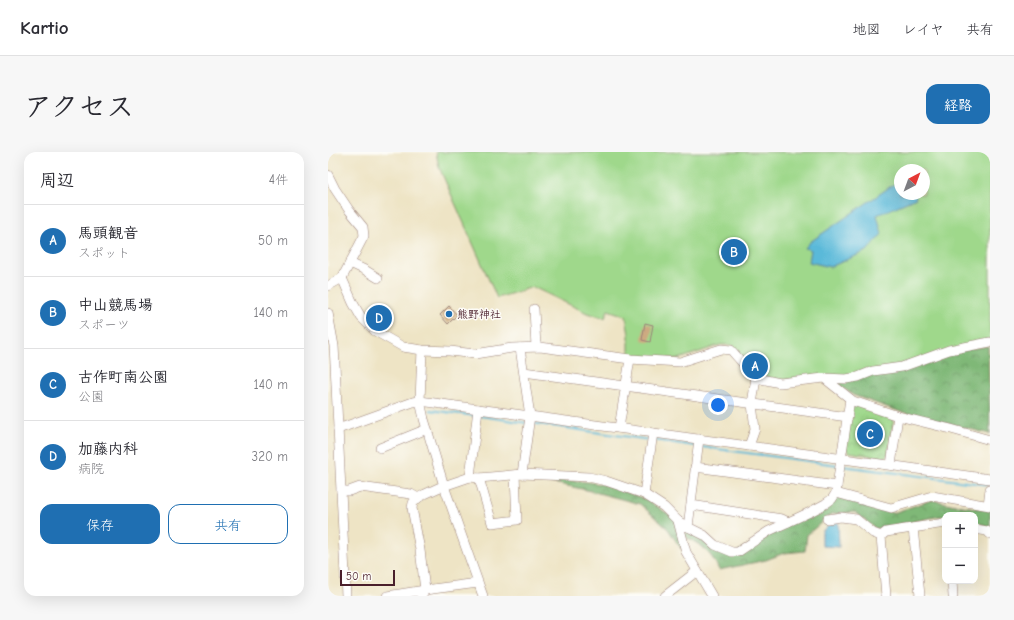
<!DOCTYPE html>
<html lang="ja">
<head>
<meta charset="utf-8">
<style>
	:root { --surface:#fff; --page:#f7f7f7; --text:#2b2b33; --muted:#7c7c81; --line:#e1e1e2; --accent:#1f6fb2 }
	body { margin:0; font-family:"Comic Neue","Klee One",sans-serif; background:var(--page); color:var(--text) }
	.controls { position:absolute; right:12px; bottom:12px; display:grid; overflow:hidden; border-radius:8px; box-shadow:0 4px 16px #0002 }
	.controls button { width:36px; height:36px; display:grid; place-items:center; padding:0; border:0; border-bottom:1px solid var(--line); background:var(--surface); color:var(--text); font:20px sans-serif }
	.compass { position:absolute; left:566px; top:12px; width:36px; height:36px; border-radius:50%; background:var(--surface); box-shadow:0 4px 16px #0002; rotate:41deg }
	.scale { position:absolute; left:12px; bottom:10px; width:55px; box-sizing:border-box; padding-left:4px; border:2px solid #4a1f2b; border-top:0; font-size:11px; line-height:14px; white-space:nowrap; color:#4a1f2b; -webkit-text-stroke:3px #fdfcf7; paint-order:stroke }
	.you { position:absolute; left:390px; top:253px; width:14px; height:14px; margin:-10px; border:3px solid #fff; border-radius:50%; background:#1a73e8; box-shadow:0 0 0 6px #1a73e833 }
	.badge { display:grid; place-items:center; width:26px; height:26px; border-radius:50%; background:var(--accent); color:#fff; font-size:13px; font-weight:700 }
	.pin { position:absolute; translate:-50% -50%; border:2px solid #fff; box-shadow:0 1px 4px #0006 }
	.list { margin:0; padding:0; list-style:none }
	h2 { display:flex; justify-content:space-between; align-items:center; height:52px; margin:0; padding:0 16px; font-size:17px }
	h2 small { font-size:13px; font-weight:400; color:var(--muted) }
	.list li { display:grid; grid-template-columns:26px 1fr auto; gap:12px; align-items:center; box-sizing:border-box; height:72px; padding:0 16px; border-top:1px solid var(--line) }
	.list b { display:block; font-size:15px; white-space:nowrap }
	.list p { margin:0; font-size:13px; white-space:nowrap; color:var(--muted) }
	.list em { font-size:13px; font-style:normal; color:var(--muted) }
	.actions { display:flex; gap:8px; padding:12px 16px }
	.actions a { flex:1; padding:9px 0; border:1px solid var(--accent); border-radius:12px; text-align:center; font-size:14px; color:var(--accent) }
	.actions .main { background:var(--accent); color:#fff }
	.map { position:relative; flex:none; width:662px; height:444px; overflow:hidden; border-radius:12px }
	header { display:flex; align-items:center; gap:24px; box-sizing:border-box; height:56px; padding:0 20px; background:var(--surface); border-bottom:1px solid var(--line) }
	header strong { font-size:19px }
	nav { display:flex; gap:22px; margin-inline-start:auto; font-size:14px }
	.intro { display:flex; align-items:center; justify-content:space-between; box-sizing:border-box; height:96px; padding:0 24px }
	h1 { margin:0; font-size:28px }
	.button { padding:10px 18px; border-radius:12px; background:var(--accent); color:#fff; font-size:14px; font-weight:700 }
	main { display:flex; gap:24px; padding:0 24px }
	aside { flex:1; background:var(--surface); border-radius:12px; box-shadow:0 4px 16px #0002 }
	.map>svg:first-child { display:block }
	.forest { fill:url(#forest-crowns); stroke:#646c51 }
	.park { fill:url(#park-crowns); stroke:#747c5b }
	.garden { fill:#9fd88b; stroke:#747c5b; fill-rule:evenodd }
	.water { fill:#5ab9d9; stroke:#526c82 }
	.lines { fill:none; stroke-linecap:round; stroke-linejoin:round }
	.stream { stroke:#5ab9d9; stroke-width:2 }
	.building { fill:#cdaa81 }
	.minor-casing { stroke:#9c8278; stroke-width:10 }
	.minor { stroke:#fff; stroke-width:9 }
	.poi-dot { fill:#1f6fb2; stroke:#fdfcf7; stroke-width:1.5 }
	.labels { text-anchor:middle; stroke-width:3; stroke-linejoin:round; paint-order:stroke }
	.poi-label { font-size:11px; font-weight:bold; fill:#4a1f2b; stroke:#fdfcf7; text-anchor:start }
</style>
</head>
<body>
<header>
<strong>Kartio</strong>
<nav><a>地図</a><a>レイヤ</a><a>共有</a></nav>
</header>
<div class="intro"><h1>アクセス</h1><a class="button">経路</a></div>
<main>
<aside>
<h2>周辺<small>4件</small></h2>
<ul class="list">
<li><span class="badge">A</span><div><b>馬頭観音</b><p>スポット</p></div><em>50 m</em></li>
<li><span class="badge">B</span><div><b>中山競馬場</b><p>スポーツ</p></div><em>140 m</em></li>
<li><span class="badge">C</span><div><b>古作町南公園</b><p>公園</p></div><em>140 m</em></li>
<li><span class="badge">D</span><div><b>加藤内科</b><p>病院</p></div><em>320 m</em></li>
</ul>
<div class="actions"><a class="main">保存</a><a>共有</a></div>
</aside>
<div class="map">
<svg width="662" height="444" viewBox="0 0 662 444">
	<defs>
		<pattern id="forest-crowns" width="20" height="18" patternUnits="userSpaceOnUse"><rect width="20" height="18" fill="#7fb877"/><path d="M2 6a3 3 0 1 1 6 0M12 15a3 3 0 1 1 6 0" fill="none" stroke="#6a9562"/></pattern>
		<pattern id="park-crowns" width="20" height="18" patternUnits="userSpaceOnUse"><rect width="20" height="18" fill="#9fd88b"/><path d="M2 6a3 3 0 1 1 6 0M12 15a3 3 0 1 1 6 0" fill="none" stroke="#8ab978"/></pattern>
	</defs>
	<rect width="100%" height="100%" fill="#fdfcf7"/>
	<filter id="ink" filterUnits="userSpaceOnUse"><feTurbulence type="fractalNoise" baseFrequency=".025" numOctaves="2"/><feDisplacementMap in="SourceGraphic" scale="8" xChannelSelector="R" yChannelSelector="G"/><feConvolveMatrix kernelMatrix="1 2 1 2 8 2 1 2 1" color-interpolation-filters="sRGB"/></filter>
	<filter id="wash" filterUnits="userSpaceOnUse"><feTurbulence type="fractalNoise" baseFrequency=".012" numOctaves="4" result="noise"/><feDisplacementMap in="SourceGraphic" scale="16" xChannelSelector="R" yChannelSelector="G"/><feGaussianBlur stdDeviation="0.9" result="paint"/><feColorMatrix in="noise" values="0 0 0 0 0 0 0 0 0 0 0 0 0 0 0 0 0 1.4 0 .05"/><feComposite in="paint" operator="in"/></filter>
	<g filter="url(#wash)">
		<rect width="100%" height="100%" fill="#eee4c5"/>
		<!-- forest -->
		<g class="forest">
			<path d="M660,194L662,282L570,259L525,243L505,229L622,200Z"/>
			<path d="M201,326L260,330L277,333L317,347L403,403L511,345L565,361L604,348L627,353L662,358V375L647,370V363H617V365L612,364L548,377L527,360L503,362L479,383L477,399L456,401L438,408L391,418C383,399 370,390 351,382L354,398L340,377L312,352L259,338Z"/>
		</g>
		<!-- park -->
		<path class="park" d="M524,251L566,265L560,303L556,306L521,300L517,296Z"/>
		<!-- garden -->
		<path class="garden" d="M108,0H662V187L572,213L529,223L450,228L430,223L404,193H392L351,207L301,203V183L298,164L280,158L277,166L259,161L205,135L169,146L111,15ZM572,18H596V42H572Z"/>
		<!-- water -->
		<g class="water">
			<path d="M572,28V42H587L588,46L549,63L554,82L539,99L502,115L481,110L483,98L477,96L482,90Z"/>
			<path d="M510,368L511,395L494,394V380L500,373L507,372Z"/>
		</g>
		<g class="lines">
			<!-- stream -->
			<g class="stream">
				<path d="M102,258L148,264"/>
				<path d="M152,264L199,271"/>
				<path d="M203,271L322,288"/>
				<path d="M326,288L367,294"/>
				<path d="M374,295L510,313"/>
				<path d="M514,314L662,333"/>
			</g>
		</g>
		<g id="blocks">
			<!-- building -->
			<g class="building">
				<path d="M121,154L129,163L120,172L112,163Z"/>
				<path d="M317,171L325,173L322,190L314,188Z"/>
			</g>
		</g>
	</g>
	<g filter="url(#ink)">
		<use href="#blocks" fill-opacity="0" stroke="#9c8278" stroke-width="1"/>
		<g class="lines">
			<!-- minor casing -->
			<g class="minor-casing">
				<g id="minor">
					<path d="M0,23L7,37L21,58L35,75L36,84L14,126L0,134"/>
					<path d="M22,111L37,118L50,126"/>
					<path d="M14,126L25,151L33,165L47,179L75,195L94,198L122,199L147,202L184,196L212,195L302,207L352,210L393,197L403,198L428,226L452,231L496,226L525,249L570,264L623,277L662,288"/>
					<path d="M206,157L208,195"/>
					<path d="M0,161L6,194L7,212L18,444"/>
					<path d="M192,196L202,264L194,322"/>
					<path d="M94,198L92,249L96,267L116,334L155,444"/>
					<path d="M196,220L520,265"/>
					<path d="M496,226L518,227L530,225L545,219L574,215L621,198L662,190"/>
					<path d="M522,247L509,334L508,341L563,356L604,344L662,354"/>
					<path d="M291,276L302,207"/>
					<path d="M10,277L85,250L92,249L662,327"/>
					<path d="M421,294L427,277L424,252L428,226"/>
					<path d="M52,296L99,277"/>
					<path d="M563,313L570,264"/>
					<path d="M367,315L509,334"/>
					<path d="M142,325L150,257"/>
					<path d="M151,326L164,371L189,368L187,323"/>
					<path d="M13,339H21L32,335L83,342L90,346"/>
					<path d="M316,342L325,281"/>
					<path d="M363,353L454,367L460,370"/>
					<path d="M660,353L662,337"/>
					<path d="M499,367L513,365L528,367L545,381L553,384"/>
					<path d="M350,369L358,400L384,444"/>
					<path d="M360,375L371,287"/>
					<path d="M585,376L592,443L591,444"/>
					<path d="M647,377L659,379L662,382"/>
					<path d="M624,429L625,444"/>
					<path d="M59,444L97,438L150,431"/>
					<path d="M93,444L97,438L92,398L84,356L85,351L90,346L97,342L110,336L142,325L151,326L194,322L261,325L278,329L316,342L336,355L350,369L360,375L376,383L387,393L404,400H410L441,379L482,360L497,352L504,347L508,341"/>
					<path d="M337,444L369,419"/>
					<path d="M558,444L553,384L558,380L617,371"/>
				</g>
			</g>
			<!-- minor -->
			<use href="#minor" class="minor"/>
		</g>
	</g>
	<!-- markers -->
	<circle class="poi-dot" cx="121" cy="162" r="4"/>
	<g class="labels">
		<!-- poi labels -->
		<g class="poi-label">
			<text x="129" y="166">熊野神社</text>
		</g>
	</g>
</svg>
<div class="controls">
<button>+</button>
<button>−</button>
</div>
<svg class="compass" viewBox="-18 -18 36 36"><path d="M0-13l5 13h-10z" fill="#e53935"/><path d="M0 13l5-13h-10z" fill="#7c7c81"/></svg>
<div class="scale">50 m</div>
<div class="you"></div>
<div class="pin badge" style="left:427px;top:214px">A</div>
<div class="pin badge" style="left:406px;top:100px">B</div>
<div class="pin badge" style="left:542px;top:282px">C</div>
<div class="pin badge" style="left:51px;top:166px">D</div>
</div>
</main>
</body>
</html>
